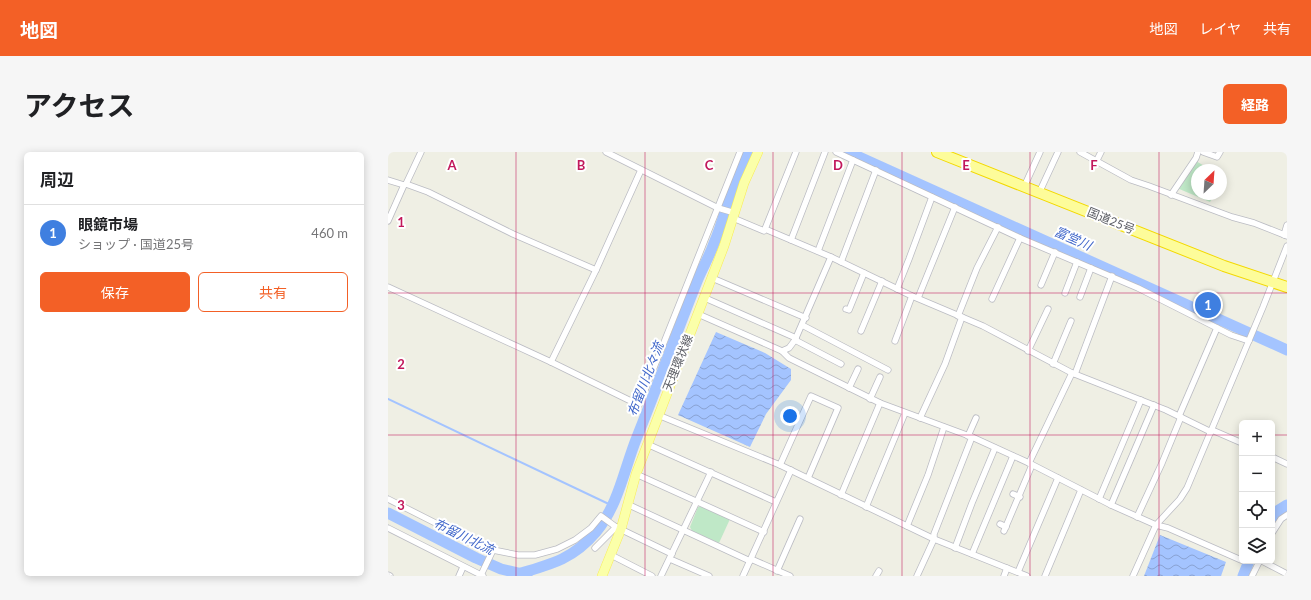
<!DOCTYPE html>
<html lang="ja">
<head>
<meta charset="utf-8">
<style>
	:root { --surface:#fff; --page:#f6f6f6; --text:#202124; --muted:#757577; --line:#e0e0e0; --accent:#f36026 }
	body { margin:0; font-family:Lato,"Noto Sans JP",sans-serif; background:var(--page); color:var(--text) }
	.controls { position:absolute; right:12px; bottom:12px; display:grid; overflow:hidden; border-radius:6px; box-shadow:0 2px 10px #0003 }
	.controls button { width:36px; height:36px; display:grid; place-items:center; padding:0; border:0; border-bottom:1px solid var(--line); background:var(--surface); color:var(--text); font:20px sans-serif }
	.compass { position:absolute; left:803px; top:12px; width:36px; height:36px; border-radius:50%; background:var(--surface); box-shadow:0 2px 10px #0003; rotate:25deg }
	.you { position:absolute; left:402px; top:264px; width:14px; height:14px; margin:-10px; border:3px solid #fff; border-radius:50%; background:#1a73e8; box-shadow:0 0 0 6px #1a73e833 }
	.badge { display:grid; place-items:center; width:26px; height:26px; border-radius:50%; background:var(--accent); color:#fff; font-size:13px; font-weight:700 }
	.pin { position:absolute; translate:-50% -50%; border:2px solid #fff; box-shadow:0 1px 4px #0006 }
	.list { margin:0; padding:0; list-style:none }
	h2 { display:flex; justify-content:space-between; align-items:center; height:52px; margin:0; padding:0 16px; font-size:17px }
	h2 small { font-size:13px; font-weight:400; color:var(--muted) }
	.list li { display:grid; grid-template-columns:26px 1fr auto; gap:12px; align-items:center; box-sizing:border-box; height:56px; padding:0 16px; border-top:1px solid var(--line) }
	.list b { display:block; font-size:15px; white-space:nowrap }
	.list p { margin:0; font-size:13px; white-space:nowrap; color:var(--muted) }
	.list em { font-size:13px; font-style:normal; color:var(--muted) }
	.actions { display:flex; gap:8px; padding:12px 16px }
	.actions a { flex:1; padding:9px 0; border:1px solid var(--accent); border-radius:6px; text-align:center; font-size:14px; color:var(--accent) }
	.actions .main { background:var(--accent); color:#fff }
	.icon { flex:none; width:22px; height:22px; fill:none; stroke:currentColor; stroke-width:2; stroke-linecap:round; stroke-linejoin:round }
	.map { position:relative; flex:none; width:899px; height:424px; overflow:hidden; border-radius:6px }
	header { display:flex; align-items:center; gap:24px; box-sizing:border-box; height:56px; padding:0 20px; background:var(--accent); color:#fff }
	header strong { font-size:19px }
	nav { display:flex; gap:22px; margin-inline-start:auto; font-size:14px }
	.intro { display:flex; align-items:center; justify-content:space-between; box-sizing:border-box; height:96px; padding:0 24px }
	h1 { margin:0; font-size:28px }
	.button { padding:10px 18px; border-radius:6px; background:var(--accent); color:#fff; font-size:14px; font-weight:700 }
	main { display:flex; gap:24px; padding:0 24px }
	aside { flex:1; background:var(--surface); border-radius:6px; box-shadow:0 2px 10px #0003 }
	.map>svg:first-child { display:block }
	.green { fill:#bfe8c7 }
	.water { fill:url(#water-waves) }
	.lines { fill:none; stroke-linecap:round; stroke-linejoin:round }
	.stream { stroke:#a4c4ff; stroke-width:2 }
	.river { stroke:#a4c4ff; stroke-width:11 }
	.minor-casing { stroke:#bbbcc3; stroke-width:7 }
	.primary-casing { stroke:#f9ed53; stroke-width:10 }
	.trunk-casing { stroke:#f3d900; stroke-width:12 }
	.minor { stroke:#fff; stroke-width:5.5 }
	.primary { stroke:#fbffa9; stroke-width:9 }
	.trunk { stroke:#fdfc9a; stroke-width:10 }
	.grid { fill:none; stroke:#c2185b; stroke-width:1; stroke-opacity:0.55 }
	.labels { text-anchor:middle; stroke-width:4; stroke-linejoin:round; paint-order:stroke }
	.street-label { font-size:12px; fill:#5c5e65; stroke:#fff }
	.water-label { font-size:13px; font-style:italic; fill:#3f66ca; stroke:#fff }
	.grid-label { font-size:13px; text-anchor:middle; font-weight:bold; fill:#c2185b; stroke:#fff; stroke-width:4; stroke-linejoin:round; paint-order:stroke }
</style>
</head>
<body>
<header>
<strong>地図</strong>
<nav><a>地図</a><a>レイヤ</a><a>共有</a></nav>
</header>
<div class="intro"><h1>アクセス</h1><a class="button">経路</a></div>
<main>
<aside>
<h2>周辺<small></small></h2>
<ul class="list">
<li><span class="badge" style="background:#3f7fe0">1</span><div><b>眼鏡市場</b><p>ショップ · 国道25号</p></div><em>460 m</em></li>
</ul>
<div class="actions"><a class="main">保存</a><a>共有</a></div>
</aside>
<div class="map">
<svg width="899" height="424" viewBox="0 0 899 424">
	<defs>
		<pattern id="water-waves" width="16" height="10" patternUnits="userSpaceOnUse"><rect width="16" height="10" fill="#a4c4ff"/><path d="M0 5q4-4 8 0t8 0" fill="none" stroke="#89a2d2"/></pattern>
	</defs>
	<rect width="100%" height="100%" fill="#efefe4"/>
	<!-- green -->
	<g class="green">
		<path d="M808,9L823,18H809V42H827L822,50L789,36Z"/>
		<path d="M314,354L342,367L331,391L304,379L302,375L310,355Z"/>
	</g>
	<!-- water -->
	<g class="water">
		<path d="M328,180L377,201L403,217V228L378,262L362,295L290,263Z"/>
		<path d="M772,383L838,410L833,424H756Z"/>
	</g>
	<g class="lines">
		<!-- stream -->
		<path class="stream" d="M0,247L225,354"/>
		<!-- river -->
		<g class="river">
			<path d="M460,0L899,198"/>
			<path d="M0,361L88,406L113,417L139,423"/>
			<path d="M884,365L891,358L899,353"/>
			<path d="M133,421C165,412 186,406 208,380C231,352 236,317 249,285C270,233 289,179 310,127C315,115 322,103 326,91C336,69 340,44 350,22C353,15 356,7 360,0"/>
			<path d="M855,424L861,409"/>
		</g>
		<!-- minor casing -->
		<g class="minor-casing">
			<g id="minor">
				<path d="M218,0L330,56L347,61"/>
				<path d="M448,0L632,86L750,136L843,183L861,189"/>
				<path d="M692,0L743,28L761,34L844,65L866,71L899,84"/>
				<path d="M815,0L829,5L832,0"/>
				<path d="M709,8L713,0"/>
				<path d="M0,28L16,33"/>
				<path d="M18,32L40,40L125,82L208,118"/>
				<path d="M636,35L652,0"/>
				<path d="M651,41L670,0"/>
				<path d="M783,43L808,6L810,0"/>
				<path d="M345,66L376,79L377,77L443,105L524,144L595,174L684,221L778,258L823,280"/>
				<path d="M0,69L16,33L18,32L33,0"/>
				<path d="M377,77L408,0"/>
				<path d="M896,83L899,73"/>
				<path d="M403,88L437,0"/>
				<path d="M430,99L465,8"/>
				<path d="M443,105L407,188L401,196L394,199L401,206L492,251L584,285L641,311L723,353L768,373L780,376L853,408H854"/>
				<path d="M453,110L488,18"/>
				<path d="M324,126L418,166"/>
				<path d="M653,133L667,100"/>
				<path d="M0,135L163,210L251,253L352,0"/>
				<path d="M509,137L521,107L544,45"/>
				<path d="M677,141L689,110"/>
				<path d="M692,145L703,116"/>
				<path d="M317,146L408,186"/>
				<path d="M530,146L567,55"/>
				<path d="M604,147L632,86"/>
				<path d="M458,157L461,158L476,121"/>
				<path d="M310,162L394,199"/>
				<path d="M570,164L589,116L610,75"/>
				<path d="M414,173L500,218"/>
				<path d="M473,179L494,129"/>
				<path d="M407,188L453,212"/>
				<path d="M507,189L524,144"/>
				<path d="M640,199L660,157"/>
				<path d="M163,210L208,118L253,18"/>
				<path d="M665,212L683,169"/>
				<path d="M687,222L724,124"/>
				<path d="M461,236L470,217"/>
				<path d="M482,247L492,225"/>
				<path d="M270,263L392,313L546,387L639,424"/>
				<path d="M791,264L829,176"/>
				<path d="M532,266L557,212L574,165"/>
				<path d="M824,278L854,291"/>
				<path d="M580,284L588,266"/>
				<path d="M259,292L388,350"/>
				<path d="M884,305L899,312"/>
				<path d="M641,311L684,221"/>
				<path d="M392,313L423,244L450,256L420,326"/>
				<path d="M248,322L376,380"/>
				<path d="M625,342L632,345"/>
				<path d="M453,343L492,251"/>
				<path d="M0,347L87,391L105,398L130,403H147L169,397L187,388L203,376L213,364L228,375L284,402"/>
				<path d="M711,347L753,248"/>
				<path d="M239,352L362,409"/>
				<path d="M723,353L766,253"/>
				<path d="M478,355L517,261"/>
				<path d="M749,365L774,311L793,265"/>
				<path d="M612,372L618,375"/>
				<path d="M519,374L540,323L556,275"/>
				<path d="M0,376L95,424"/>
				<path d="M616,379L644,313"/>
				<path d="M884,381L893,367L899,363"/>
				<path d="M207,396L228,375"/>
				<path d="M567,396L584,351L607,296"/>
				<path d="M584,402L625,304"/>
				<path d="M223,403L264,424"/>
				<path d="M282,407L321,424"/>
				<path d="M363,407L402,424"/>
				<path d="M868,409H874L899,422"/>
				<path d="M389,419L412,367"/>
				<path d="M630,420L670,326"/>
				<path d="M0,423L2,424"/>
				<path d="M93,423L105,398"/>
				<path d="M71,424L75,415"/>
				<path d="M273,424L323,320"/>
				<path d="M355,424L403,318"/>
				<path d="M488,424L491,419"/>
				<path d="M529,424L546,387V382L584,285"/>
				<path d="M616,424L619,416"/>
				<path d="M657,424L693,338"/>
				<path d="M745,424L768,373L792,347L799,336L875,155L899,94"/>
				<path d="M864,424L871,410"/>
			</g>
		</g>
		<!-- primary casing -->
		<g class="primary-casing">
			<path id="primary" d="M214,424L233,377L248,322L336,94L356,31L370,0"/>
		</g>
		<!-- trunk casing -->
		<g class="trunk-casing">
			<path id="trunk" d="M549,0L836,114L899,135"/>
		</g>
		<!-- minor -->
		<use href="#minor" class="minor"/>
		<!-- primary -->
		<use href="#primary" class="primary"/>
		<!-- trunk -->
		<use href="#trunk" class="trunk"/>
	</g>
	<!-- grid -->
	<path class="grid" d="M128,0V424M257,0V424M385,0V424M514,0V424M642,0V424M771,0V424M0,141H899M0,283H854M884,283H899"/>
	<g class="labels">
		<!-- street labels -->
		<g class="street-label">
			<text transform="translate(723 69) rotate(22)" y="4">国道25号</text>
			<text transform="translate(290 211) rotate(-68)" y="4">天理環状線</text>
		</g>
		<!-- water labels -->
		<g class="water-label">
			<text transform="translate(685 86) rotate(24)" y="5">富堂川</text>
			<text transform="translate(257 227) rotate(-69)" y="5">布留川北々流</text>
			<text transform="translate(76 384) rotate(26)" y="5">布留川北流</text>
		</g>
	</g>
	<g class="grid-label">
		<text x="64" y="18">A</text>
		<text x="193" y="18">B</text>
		<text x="321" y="18">C</text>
		<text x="450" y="18">D</text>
		<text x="578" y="18">E</text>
		<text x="706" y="18">F</text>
		<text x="13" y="75">1</text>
		<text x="13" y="217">2</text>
		<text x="13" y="358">3</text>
	</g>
</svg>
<div class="controls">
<button>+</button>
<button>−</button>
<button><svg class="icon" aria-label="locate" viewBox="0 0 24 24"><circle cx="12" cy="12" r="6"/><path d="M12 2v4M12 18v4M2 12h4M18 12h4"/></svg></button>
<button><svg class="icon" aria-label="layers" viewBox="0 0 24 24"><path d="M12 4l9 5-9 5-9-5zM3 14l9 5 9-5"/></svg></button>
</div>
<svg class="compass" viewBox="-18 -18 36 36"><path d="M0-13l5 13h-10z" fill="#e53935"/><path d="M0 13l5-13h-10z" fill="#757577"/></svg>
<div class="you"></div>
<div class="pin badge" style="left:820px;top:153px;background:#3f7fe0">1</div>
</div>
</main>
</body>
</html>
